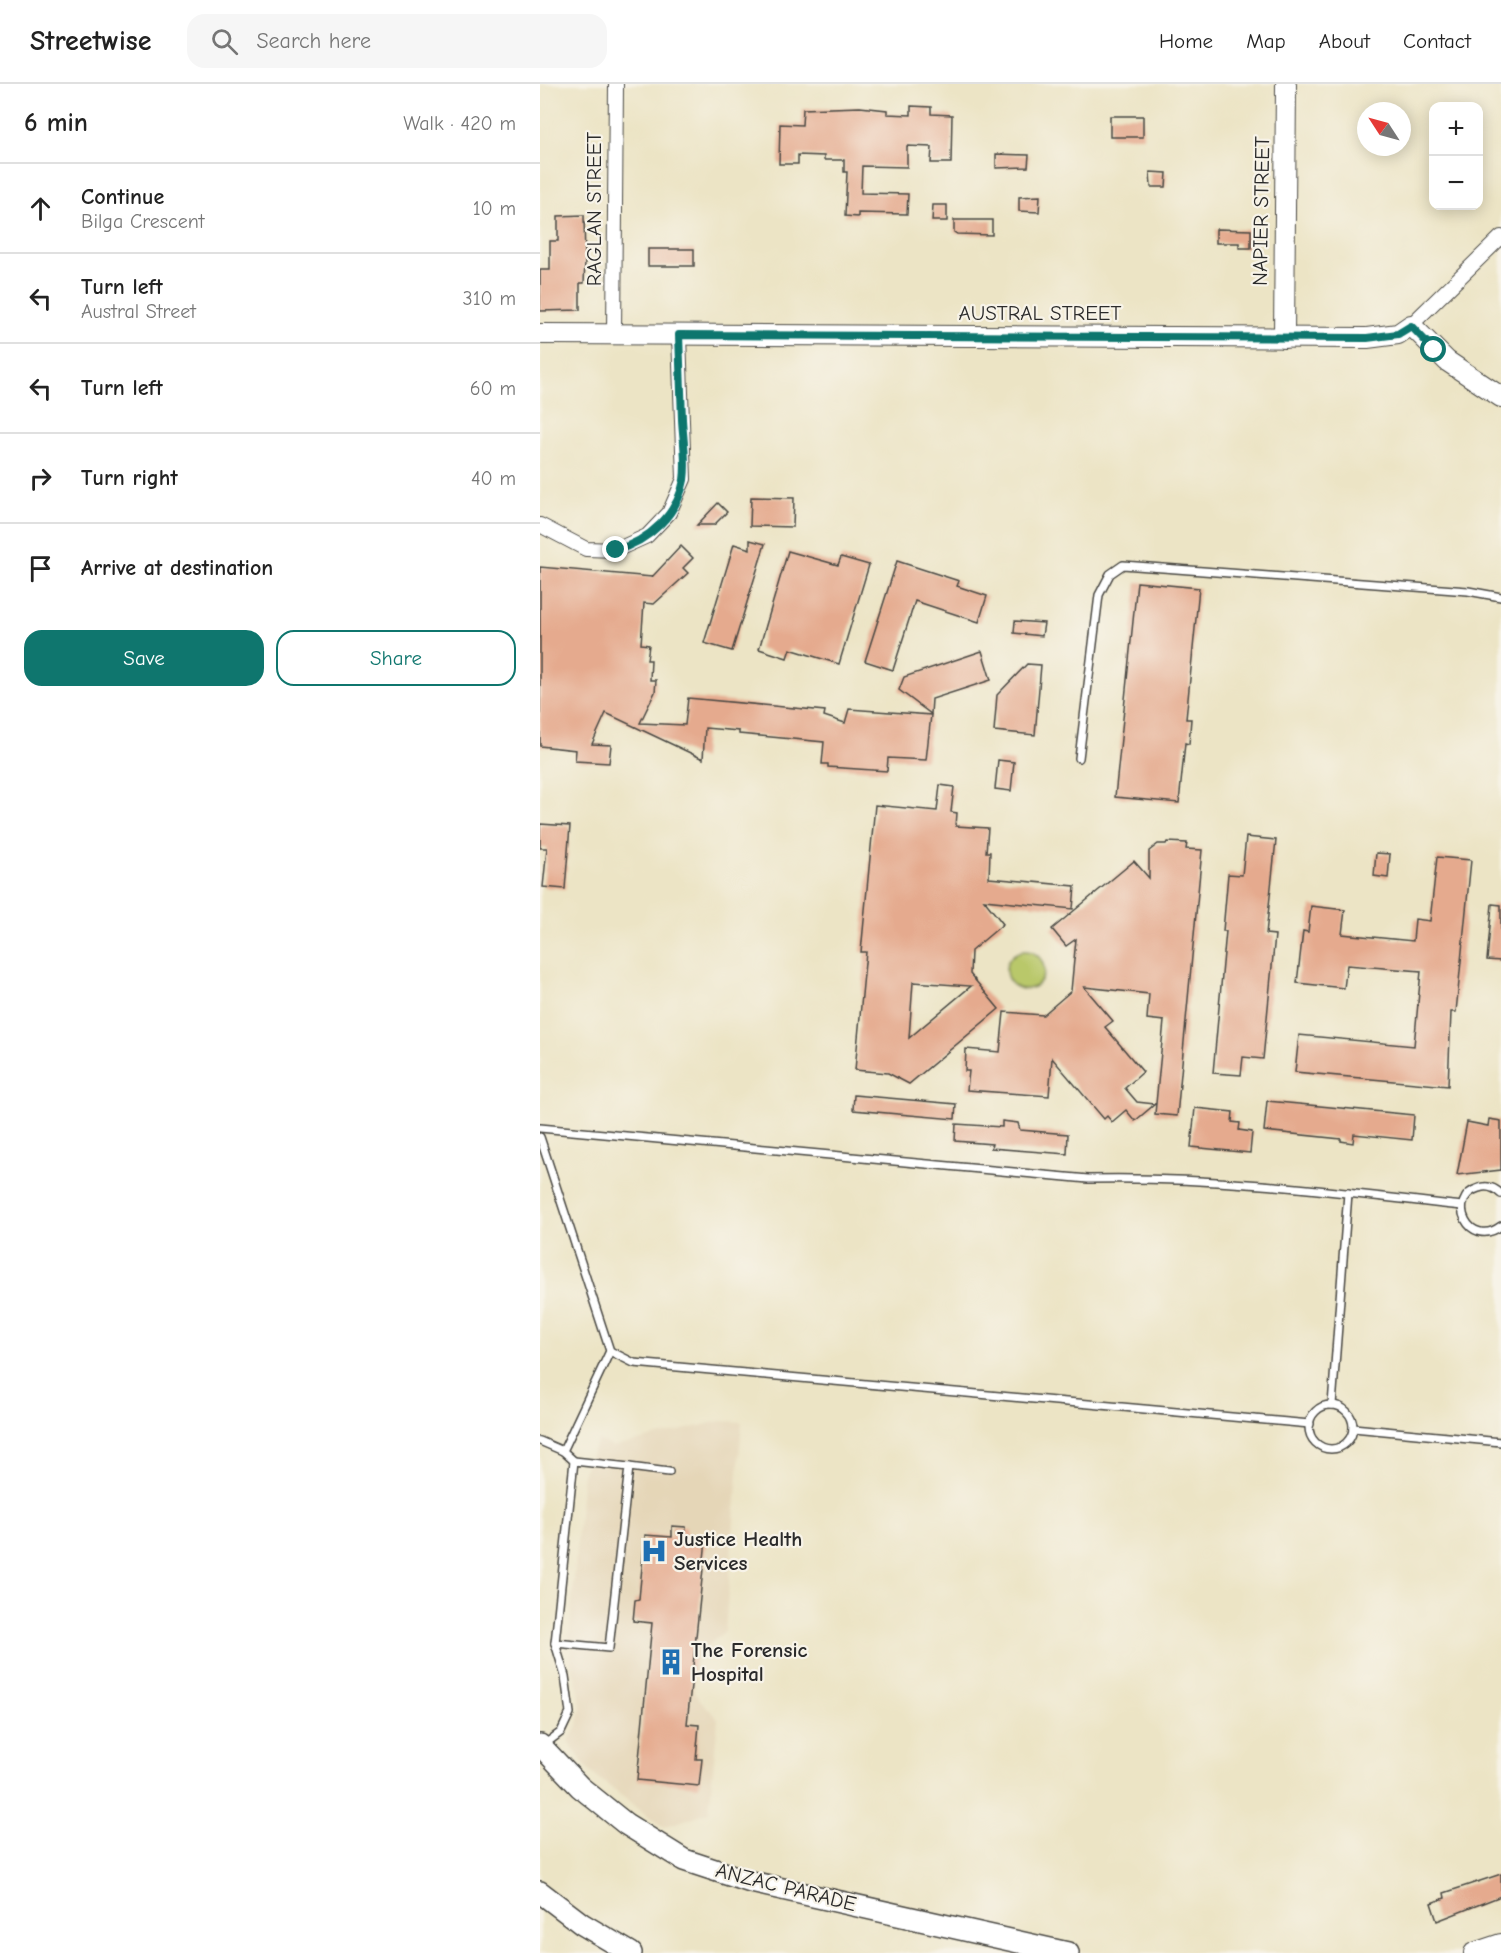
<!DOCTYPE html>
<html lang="en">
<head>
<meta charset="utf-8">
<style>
	:root { --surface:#fff; --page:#f6f6f6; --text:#222; --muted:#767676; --line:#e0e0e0; --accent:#0f766e }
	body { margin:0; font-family:"Comic Neue",sans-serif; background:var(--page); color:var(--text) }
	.controls { position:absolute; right:18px; top:18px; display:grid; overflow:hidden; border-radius:12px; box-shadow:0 3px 15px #0003 }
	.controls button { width:54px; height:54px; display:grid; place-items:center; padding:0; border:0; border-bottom:2px solid var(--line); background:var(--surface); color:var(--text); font:30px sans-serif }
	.compass { position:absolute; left:817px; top:18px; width:54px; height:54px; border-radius:50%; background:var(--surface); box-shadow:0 3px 15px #0003; rotate:306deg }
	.stop { position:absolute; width:18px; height:18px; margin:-14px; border:4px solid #0f766e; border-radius:50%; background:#fff }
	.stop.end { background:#0f766e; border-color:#fff; box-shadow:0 2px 6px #0008 }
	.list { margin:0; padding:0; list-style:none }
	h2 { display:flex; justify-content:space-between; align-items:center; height:78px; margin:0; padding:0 24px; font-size:26px }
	h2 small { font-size:20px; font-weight:400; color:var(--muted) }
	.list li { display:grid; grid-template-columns:39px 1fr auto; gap:18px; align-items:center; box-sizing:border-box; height:90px; padding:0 24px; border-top:2px solid var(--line) }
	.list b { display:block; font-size:22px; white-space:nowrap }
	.list p { margin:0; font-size:20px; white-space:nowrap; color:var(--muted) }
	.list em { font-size:20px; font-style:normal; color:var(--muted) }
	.actions { display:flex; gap:12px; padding:18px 24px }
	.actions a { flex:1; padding:14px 0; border:2px solid var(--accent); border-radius:18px; text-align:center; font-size:21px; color:var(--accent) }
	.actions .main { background:var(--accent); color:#fff }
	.icon { flex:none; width:33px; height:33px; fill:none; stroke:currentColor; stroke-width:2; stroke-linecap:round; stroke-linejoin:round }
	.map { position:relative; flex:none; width:961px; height:1869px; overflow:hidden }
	header { display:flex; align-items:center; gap:36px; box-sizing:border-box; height:84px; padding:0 30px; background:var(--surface); border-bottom:2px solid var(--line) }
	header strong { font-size:28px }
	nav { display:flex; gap:33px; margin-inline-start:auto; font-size:21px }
	.search { width:420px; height:54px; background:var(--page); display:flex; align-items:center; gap:15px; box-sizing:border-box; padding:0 21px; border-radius:18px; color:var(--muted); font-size:22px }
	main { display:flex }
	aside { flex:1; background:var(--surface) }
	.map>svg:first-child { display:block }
	.built { fill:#e5d6b7 }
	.green { fill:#b9c86b; stroke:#727a4b; stroke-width:1.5 }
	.building { fill:#e5aa8e; fill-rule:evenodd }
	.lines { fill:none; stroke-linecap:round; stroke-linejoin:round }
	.lane-casing { stroke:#484742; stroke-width:10 }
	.street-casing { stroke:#484742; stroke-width:16 }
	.secondary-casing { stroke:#484742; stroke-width:22 }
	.primary-casing { stroke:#484742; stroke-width:24 }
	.lane { stroke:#fff; stroke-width:7 }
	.street { stroke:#fff; stroke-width:14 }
	.secondary { stroke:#fff; stroke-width:20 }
	.primary { stroke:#fff; stroke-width:21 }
	.route { stroke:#0f766e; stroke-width:8 }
	.labels { text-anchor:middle; stroke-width:4.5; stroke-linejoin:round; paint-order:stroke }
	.street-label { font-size:21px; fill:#2b2b2b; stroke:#f7f3e8 }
	.poi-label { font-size:21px; font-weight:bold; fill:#2b2b2b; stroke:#f7f3e8; text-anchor:start }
</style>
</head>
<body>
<header>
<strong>Streetwise</strong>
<div class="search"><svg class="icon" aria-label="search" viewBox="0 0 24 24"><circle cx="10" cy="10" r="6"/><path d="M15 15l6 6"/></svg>Search here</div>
<nav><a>Home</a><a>Map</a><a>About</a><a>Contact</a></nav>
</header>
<main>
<aside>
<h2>6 min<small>Walk · 420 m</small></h2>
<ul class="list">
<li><svg class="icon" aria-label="ahead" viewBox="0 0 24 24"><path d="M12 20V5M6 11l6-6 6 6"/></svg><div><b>Continue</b><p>Bilga Crescent</p></div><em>10 m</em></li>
<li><svg class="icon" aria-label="left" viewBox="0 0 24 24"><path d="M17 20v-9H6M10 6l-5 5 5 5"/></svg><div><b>Turn left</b><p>Austral Street</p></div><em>310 m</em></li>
<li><svg class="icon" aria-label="left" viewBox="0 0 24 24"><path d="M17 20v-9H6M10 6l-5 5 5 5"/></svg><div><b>Turn left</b></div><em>60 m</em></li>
<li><svg class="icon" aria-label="right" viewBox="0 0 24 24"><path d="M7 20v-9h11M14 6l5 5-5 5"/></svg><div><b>Turn right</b></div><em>40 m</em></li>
<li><svg class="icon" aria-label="arrive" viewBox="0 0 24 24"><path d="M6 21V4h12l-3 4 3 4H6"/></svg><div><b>Arrive at destination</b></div></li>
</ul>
<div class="actions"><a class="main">Save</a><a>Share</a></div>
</aside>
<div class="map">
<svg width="961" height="1869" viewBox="0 0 961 1869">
	<rect width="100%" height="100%" fill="#f7f3e8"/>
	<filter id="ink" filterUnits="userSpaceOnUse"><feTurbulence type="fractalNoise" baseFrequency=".0167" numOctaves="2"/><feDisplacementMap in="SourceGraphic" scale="12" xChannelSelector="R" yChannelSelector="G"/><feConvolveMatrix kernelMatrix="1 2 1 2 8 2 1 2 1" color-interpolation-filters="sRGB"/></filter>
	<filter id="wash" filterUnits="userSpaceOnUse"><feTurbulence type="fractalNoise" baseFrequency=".008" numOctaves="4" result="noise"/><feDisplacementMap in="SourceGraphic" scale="24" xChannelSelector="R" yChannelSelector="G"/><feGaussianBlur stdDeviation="1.35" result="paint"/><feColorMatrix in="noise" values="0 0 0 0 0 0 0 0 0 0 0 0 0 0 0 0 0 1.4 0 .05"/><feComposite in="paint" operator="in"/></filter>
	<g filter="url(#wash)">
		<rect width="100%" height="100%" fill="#ece4c5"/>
		<!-- built -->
		<path class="built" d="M180,1337L202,1338L185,1547L164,1565L158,1564L154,1609L178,1635L169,1728L123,1743L50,1688L28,1657L38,1641L41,1624L39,1605L32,1582L29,1555L43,1388L58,1356L73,1363Z"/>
		<!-- green -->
		<circle class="green" cx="485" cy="886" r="19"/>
		<g id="blocks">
			<!-- building -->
			<g class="building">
				<path d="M371,22L391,23V30L412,31L411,79H391L392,63L367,62V83L322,82L321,109L368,110L367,130L318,129V133L305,132L307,88H304V76H284V72L258,71V80H239L240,40L262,41L263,25L320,23L347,26V30L371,31Z"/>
				<rect x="570" y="32" width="33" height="21"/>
				<path d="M456,70L489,71L488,83L456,84Z"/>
				<path d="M610,88L627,89L626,103H611Z"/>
				<path d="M500,112L499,128L479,127V113Z"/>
				<path d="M393,121H407V137H392Z"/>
				<path d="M44,131L45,177L44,199H40V226L0,227V186H10V157H18V132Z"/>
				<path d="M414,136H452V151L417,150L414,148Z"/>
				<path d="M676,145L711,146V164H699V159H676Z"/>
				<rect x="108" y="165" width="46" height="17"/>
				<path d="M211,413L254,414L253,443L210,442Z"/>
				<path d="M178,419L187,428L174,441H157Z"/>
				<path d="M210,456L225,460L192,567L164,559L194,460L210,465Z"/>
				<path d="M141,462L153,474L143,484L148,489L114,520L104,519L101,560L109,561L107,576H111L110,596H116L115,608L100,639L145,641L148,614L285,627L284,632L305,639L309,625L391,631L386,676L348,674L347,687L288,683V680H282L284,658L199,650V647L165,644L163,675L66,629L52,660L71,661L69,679L35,677L36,666L0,662V483L112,493Z"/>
				<path d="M248,467L298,481L301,473L329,481L299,580L250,565L247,574L219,565Z"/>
				<path d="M357,477L419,497L417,502L447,512L439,538L375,517L353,586L325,577Z"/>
				<path d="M597,498L659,504L646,635H651L649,660L645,659L639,719L575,713Z"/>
				<path d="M475,537L504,539L502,552L474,549Z"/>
				<path d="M442,567L451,596L392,615L391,630L359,606L364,593Z"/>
				<path d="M487,580L501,581L495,651L454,647L457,611Z"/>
				<path d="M458,676L474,678L471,707L455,705Z"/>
				<path d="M400,701L414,703L411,728L417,729L416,742L448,744L446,768H450L449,794L535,802L533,825L444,816L463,840L431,867L430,890L459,925L369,1000L348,989L315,986L326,868H321L335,721L397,727ZM373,898L431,902L369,954Z"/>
				<path d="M0,740L30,742L25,805L3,803L7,764H0Z"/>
				<path d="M706,753L736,756L726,850L735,851L723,975L703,973L701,991L673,989L686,847H683L688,790L702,791Z"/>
				<path d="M627,758L647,759L646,765L662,766L637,1032L615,1030L624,937L607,935L609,910L544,903L573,937L565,943L603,988L585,1004L597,1018L615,1020L595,1037L586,1026L572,1038L567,1032L564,1035L512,974L509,1012L427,1006L429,987H425L426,965L460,968L464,928L503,931L531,907L536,855L526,862L512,845L594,777L609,794V767L618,760H626Z"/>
				<path d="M836,769L850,770L848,794L834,792Z"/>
				<path d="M897,773L931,776L916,928H911L908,1002L755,988L759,951L874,962L881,887L807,881L804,904L757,899L763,847L768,848L771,822L805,826L802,850L873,857L875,835L890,837Z"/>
				<path d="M952,820L961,821V877L947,876Z"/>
				<path d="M314,1011L416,1020L415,1035L313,1026Z"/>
				<path d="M727,1017L874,1031L872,1056L814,1050L813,1059L801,1057V1055L724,1047Z"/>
				<path d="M655,1024L693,1028L692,1038L700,1039L699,1046L712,1048L710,1069L651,1063Z"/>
				<path d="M949,1035L961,1037V1086L917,1091L927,1038L948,1042Z"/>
				<path d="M462,1037L478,1039L480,1046L528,1050L527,1070L451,1064L452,1060L415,1057L416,1040L462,1043Z"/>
				<path d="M132,1442L146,1443L145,1454L166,1456L147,1640L159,1641L156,1675H162L159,1702L97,1696L112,1539L93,1537L95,1516L99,1515L105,1451L132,1453Z"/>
				<path d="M961,1790V1812L897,1837L891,1819L905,1814L904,1809Z"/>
			</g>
		</g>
	</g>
	<g filter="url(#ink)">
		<use href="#blocks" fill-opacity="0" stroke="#484742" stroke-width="1.5"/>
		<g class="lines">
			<!-- lane casing -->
			<g class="lane-casing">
				<g id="lane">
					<path d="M539,674L559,511L570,490L583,481L928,507L961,513"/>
					<path d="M0,1044L548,1095C673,1092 798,1108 922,1122"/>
					<path d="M0,1053L70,1267L23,1367"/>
					<path d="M961,1110C955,1104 947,1101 939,1104C905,1114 929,1166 961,1142"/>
					<path d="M70,1267L94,1279L770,1340"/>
					<path d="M792,1321L808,1109"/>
					<circle cx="791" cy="1343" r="22"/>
					<path d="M813,1344L961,1358"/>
					<path d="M0,1357L23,1367L34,1377L15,1559L25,1592L30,1629L21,1648L5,1660"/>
					<path d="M89,1383L129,1388"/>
					<path d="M15,1559L69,1564L89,1383L34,1377"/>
				</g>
			</g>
			<!-- street casing -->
			<g class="street-casing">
				<g id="street">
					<path d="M871,241L961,153"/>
					<path d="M74,251L76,0"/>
					<path d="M0,441L46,465L76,466L107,452L129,429L144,395L139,251"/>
				</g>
			</g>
			<!-- secondary casing -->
			<g class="secondary-casing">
				<g id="secondary">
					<path d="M0,250L827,254L858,250L871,241L907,277L961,313"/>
					<path d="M744,254L746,0"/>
					<path d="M934,1869L961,1860"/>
				</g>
			</g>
			<!-- primary casing -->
			<g class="primary-casing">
				<g id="primary">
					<path d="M0,1661L40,1703L86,1740L144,1776L211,1798L528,1869"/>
					<path d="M0,1808L42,1840L91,1869"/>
				</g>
			</g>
			<!-- lane -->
			<use href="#lane" class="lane"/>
			<!-- street -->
			<use href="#street" class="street"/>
			<!-- secondary -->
			<use href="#secondary" class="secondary"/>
			<!-- primary -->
			<use href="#primary" class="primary"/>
		</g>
	</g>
	<g class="lines" filter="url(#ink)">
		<!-- route -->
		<path class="route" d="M76,466C109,457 138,430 144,396C147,376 143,355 142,335C141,307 140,279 139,251L827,254L858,250L871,242L894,266"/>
	</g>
	<!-- icons -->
	<defs>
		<g id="hospital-bare" transform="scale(2.07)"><path d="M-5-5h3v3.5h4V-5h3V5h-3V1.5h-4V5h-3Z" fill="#1f6fb2" stroke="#f7f3e8" stroke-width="2.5" paint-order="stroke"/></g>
		<g id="building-bare" transform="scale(2.07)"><path d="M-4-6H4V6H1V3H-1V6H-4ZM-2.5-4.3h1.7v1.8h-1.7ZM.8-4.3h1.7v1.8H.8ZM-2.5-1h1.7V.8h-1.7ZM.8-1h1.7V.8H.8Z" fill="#1f6fb2" stroke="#f7f3e8" stroke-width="2.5" paint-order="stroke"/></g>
	</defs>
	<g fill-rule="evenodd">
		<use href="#hospital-bare" x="114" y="1467"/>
		<use href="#building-bare" x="131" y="1578"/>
	</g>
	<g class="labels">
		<!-- street labels -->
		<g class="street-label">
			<text transform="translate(54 125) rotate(-90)" y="7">RAGLAN STREET</text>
			<text transform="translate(721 127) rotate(-89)" y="7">NAPIER STREET</text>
			<text x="500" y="236">AUSTRAL STREET</text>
			<text transform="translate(246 1803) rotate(14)" y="7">ANZAC PARADE</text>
		</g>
		<!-- poi labels -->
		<g class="poi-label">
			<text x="134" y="1462">Justice Health<tspan x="134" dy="24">Services</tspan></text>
			<text x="151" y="1573">The Forensic<tspan x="151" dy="24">Hospital</tspan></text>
		</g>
	</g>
</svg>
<div class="controls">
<button>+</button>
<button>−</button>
</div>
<svg class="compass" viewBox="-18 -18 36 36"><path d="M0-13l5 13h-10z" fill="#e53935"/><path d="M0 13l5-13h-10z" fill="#767676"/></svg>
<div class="stop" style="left:894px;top:266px"></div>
<div class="stop end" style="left:76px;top:466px"></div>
</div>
</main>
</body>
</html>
